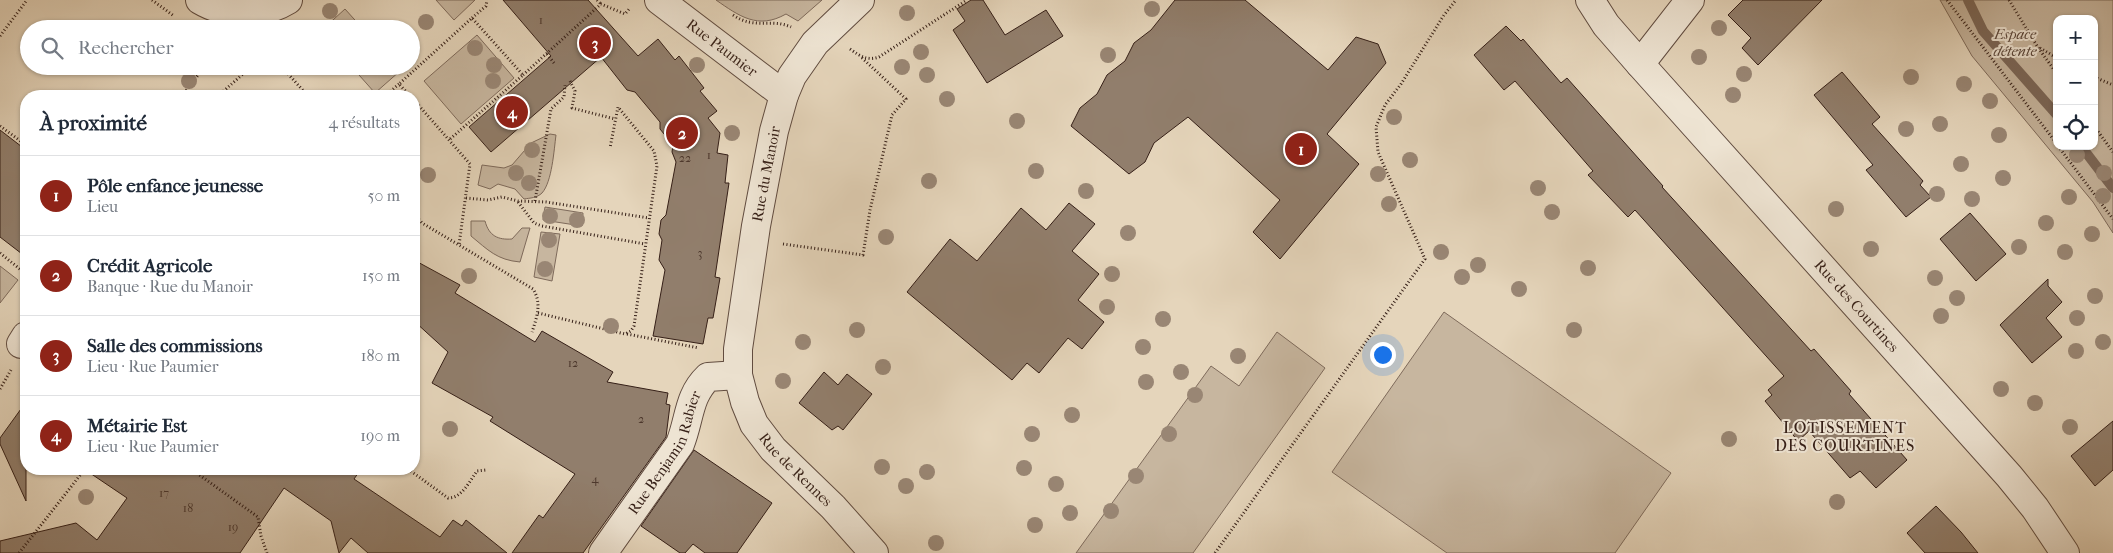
<!DOCTYPE html>
<html lang="fr">
<head>
<meta charset="utf-8">
<style>
	:root { --surface:#fff; --page:#f6f6f7; --text:#1f2937; --muted:#747a83; --line:#e0e1e3; --accent:#8f2418 }
	body { margin:0; font-family:"IM FELL French Canon",serif; background:var(--page); color:var(--text) }
	.controls { position:absolute; right:15px; top:15px; display:grid; overflow:hidden; border-radius:10px; box-shadow:0 1px 4px #0004 }
	.controls button { width:45px; height:45px; display:grid; place-items:center; padding:0; border:0; border-bottom:1px solid var(--line); background:var(--surface); color:var(--text); font:25px sans-serif }
	.you { position:absolute; left:1382px; top:354px; width:18px; height:18px; margin:-12px; border:4px solid #fff; border-radius:50%; background:#1a73e8; box-shadow:0 0 0 8px #1a73e833 }
	.badge { display:grid; place-items:center; width:32px; height:32px; border-radius:50%; background:var(--accent); color:#fff; font-size:16px; font-weight:700 }
	.pin { position:absolute; translate:-50% -50%; border:2px solid #fff; box-shadow:0 1px 5px #0006 }
	.list { margin:0; padding:0; list-style:none }
	h2 { display:flex; justify-content:space-between; align-items:center; height:65px; margin:0; padding:0 20px; font-size:21px }
	h2 small { font-size:16px; font-weight:400; color:var(--muted) }
	.list li { display:grid; grid-template-columns:32px 1fr auto; gap:15px; align-items:center; box-sizing:border-box; height:80px; padding:0 20px; border-top:1px solid var(--line) }
	.list b { display:block; font-size:19px; white-space:nowrap }
	.list p { margin:0; font-size:16px; white-space:nowrap; color:var(--muted) }
	.list em { font-size:16px; font-style:normal; color:var(--muted) }
	.icon { flex:none; width:28px; height:28px; fill:none; stroke:currentColor; stroke-width:2; stroke-linecap:round; stroke-linejoin:round }
	.map { position:relative; flex:none; width:2113px; height:553px; overflow:hidden }
	.search { position:absolute; background:var(--surface); box-shadow:0 1px 4px #0004; left:20px; top:20px; width:400px; height:55px; display:flex; align-items:center; gap:12px; box-sizing:border-box; padding:0 18px; border-radius:28px; color:var(--muted); font-size:19px }
	.panel { position:absolute; background:var(--surface); box-shadow:0 1px 4px #0004; left:20px; top:90px; width:400px; height:385px; border-radius:20px }
	.map>svg:first-child { display:block }
	.green { fill:#c7b69f; stroke:#7e6a5b; fill-rule:evenodd }
	.lines { fill:none; stroke-linecap:round; stroke-linejoin:round }
	.stream { stroke:#7b6758; stroke-width:10 }
	.building { fill:#917e6c; stroke:#351f17 }
	.minor-casing { stroke:#614c40; stroke-width:30 }
	.tertiary-casing { stroke:#614c40; stroke-width:30 }
	.path { stroke:#351f17; stroke-width:3; stroke-dasharray:1 2.5; stroke-linecap:butt }
	.minor { stroke:#eee4d3; stroke-width:28 }
	.tertiary { stroke:#eee4d3; stroke-width:28 }
	.tree { fill:#998674 }
	.labels { text-anchor:middle; stroke-width:4; stroke-linejoin:round; paint-order:stroke }
	.number-label { font-size:12px; fill:#4c372c }
	.park-label { font-size:15px; font-style:italic; fill:#5a4539; stroke:#eee4d3 }
	.street-label { font-size:15px; fill:#351f17; stroke:#eee4d3 }
	.neighbourhood-label { font-size:16px; letter-spacing:1px; fill:#351f17; stroke:#eee4d3 }
</style>
</head>
<body>
<div class="map">
<svg width="2113" height="553" viewBox="0 0 2113 553">
	<rect width="100%" height="100%" fill="#e5d5bb"/>
	<filter id="stains"><feTurbulence type="fractalNoise" baseFrequency=".004" numOctaves="4"/><feColorMatrix values="0 0 0 0 .2 0 0 0 0 .09 0 0 0 0 .02 0 0 0 .5 -.17"/></filter>
	<radialGradient id="worn" r=".72"><stop offset=".6" stop-color="#630" stop-opacity="0"/><stop offset="1" stop-color="#630" stop-opacity=".3"/></radialGradient>
	<!-- green -->
	<g class="green">
		<path d="M436,0H475L454,20Z"/>
		<path d="M716,0H822L798,21L786,14C758,30 739,16 716,0Z"/>
		<path d="M1940,0H2113V233L2093,202L1972,56ZM2057,19H2094V146H2057Z"/>
		<path d="M345,9L363,29H323Z"/>
		<path d="M477,35L514,78L461,124L424,81Z"/>
		<path d="M351,66H396L400,71L375,93Z"/>
		<path d="M550,134L556,135C554,150 552,182 542,193C537,198 530,198 524,199L515,189L498,184L490,189L478,185L482,165L504,168L512,165L531,143Z"/>
		<path d="M545,207L583,213L582,226L543,220Z"/>
		<path d="M471,221H485C489,236 498,240 512,239L522,228H530L520,262C497,260 488,250 471,236Z"/>
		<path d="M541,232L560,234L552,281L534,277Z"/>
		<path d="M0,266L18,280L0,303Z"/>
		<path d="M1444,312L1671,473L1615,553H1447L1332,472Z"/>
		<path d="M1277,332L1325,368L1193,553H1076L1211,366L1239,386Z"/>
	</g>
	<g class="lines">
		<!-- stream -->
		<g class="stream">
			<path d="M1968,0L1983,31L2057,115"/>
			<path d="M2081,146L2113,188"/>
		</g>
	</g>
	<!-- building -->
	<g class="building">
		<path d="M503,0H588L638,56L658,39L675,60L679,56L704,88L700,91L717,111L708,118L720,133L717,153L728,155L725,183H729L715,277L720,278L713,318H708L703,344L653,336L665,270L659,260L662,240L659,234L661,220L666,215L676,162L672,152L673,145L660,129V122L635,92L627,90L601,57L491,152L469,127L551,56Z"/>
		<path d="M971,0H983L1005,35L1046,10L1063,36L987,83L953,30L965,21L957,9Z"/>
		<path d="M1175,0H1245L1328,70L1356,37L1378,44L1386,63L1327,134L1359,164L1280,259L1253,232L1280,200L1188,117L1154,143L1145,162L1129,174L1071,126L1080,108L1097,94L1107,75L1125,61L1134,43L1151,30Z"/>
		<path d="M1743,0H1822L1758,65L1742,48L1751,38L1728,15Z"/>
		<path d="M1506,26L1521,41L1523,39L1561,83L1567,78L1663,186L1662,187L1811,351L1814,349L1836,374L1851,391L1849,394L1907,460L1876,488L1860,471L1850,478L1809,431L1798,441L1765,401L1772,395L1768,390L1784,376L1635,210L1628,217L1588,175L1593,171L1515,81L1504,90L1474,55Z"/>
		<path d="M1842,72L1880,117L1872,124L1923,181L1920,185L1931,197L1906,217L1866,170L1873,165L1814,95Z"/>
		<path d="M0,130L26,150V257L0,237Z"/>
		<path d="M1069,203L1095,224L1072,251L1099,274L1078,300L1104,322L1082,349L1068,338L1039,373L1027,363L1012,380L907,292L950,239L977,261L1021,208L1046,230Z"/>
		<path d="M1970,213L2006,254L1976,281L1940,239Z"/>
		<path d="M414,260L460,285L455,293L535,342L542,331L613,372L607,382L668,393L666,404L670,405L666,437L583,553H512L539,515L543,518L575,474L490,421L493,417L432,383L448,352L414,321Z"/>
		<path d="M2048,279V286L2062,302L2046,318L2062,337L2032,363L2000,325Z"/>
		<path d="M824,372L838,385L847,374L872,394L843,430L838,426L832,430L799,403Z"/>
		<path d="M26,402V501L0,444V438Z"/>
		<path d="M2113,421V470L2095,486L2071,456Z"/>
		<path d="M694,450L772,503L737,553H705L693,544L685,553H680L641,526Z"/>
		<path d="M84,469H361L354,479L440,537L453,520L462,526L466,520L507,553H368L351,538L339,553L331,521L284,488L240,553H0V541L76,523L97,540L127,498Z"/>
		<path d="M1936,506L1961,532L1978,553H1925L1907,533Z"/>
	</g>
	<g class="lines">
		<!-- minor casing -->
		<g class="minor-casing">
			<g id="minor">
				<path d="M1640,64L1690,0"/>
				<path d="M21,344L26,336"/>
				<path id="s1" d="M603,553L680,444C690,419 688,396 708,377L738,375"/>
			</g>
		</g>
		<!-- tertiary casing -->
		<g class="tertiary-casing">
			<g id="tertiary">
				<path d="M200,0C227,16 262,16 288,0"/>
				<path id="s2" d="M659,0L784,95"/>
				<path id="s3" d="M860,0L815,43L792,76L784,95L774,131L756,226L738,349V375L745,402L754,424L773,449L833,507L874,553"/>
				<path id="s4" d="M1590,0L1606,25L1640,64L2009,476L2035,508L2065,553"/>
			</g>
		</g>
		<!-- path -->
		<g class="path">
			<path d="M152,0L174,16"/>
			<path d="M597,0L601,4"/>
			<path d="M1947,0L2057,144"/>
			<path d="M2009,0L2037,46L2057,74"/>
			<path d="M733,15C755,30 771,18 791,27"/>
			<path d="M472,18L486,6L487,0"/>
			<path d="M0,36L27,0"/>
			<path d="M2040,48L2057,58"/>
			<path d="M850,49C860,56 867,61 879,57L967,0"/>
			<path d="M547,54L554,63"/>
			<path d="M281,66L308,96"/>
			<path d="M523,75L601,4L625,14L630,8"/>
			<path d="M2094,77L2113,85"/>
			<path d="M570,81L575,91L572,108L615,119"/>
			<path d="M182,96L205,66"/>
			<path d="M218,96L252,66"/>
			<path d="M385,96L399,84"/>
			<path d="M410,96L399,84L472,18L523,75L449,140"/>
			<path d="M414,100L470,164L459,245"/>
			<path d="M0,126L26,145"/>
			<path d="M2094,126L2113,152"/>
			<path d="M2058,146L2113,219"/>
			<path d="M466,198L488,200L502,197L518,201L546,202L649,218"/>
			<path d="M535,201L551,109L564,97L565,85"/>
			<path d="M518,202L534,223L542,226L645,244"/>
			<path d="M414,214L422,223L533,289C542,303 537,317 532,332"/>
			<path d="M783,244L863,255L870,210L892,115L906,99L860,56"/>
			<path d="M0,253L26,274"/>
			<path d="M538,313L625,334L631,331L634,326L657,166L654,151L618,107L610,148"/>
			<path d="M627,334L699,348"/>
			<path d="M0,389L11,370"/>
			<path d="M191,469L258,517L261,536L267,553"/>
			<path d="M408,469L448,498C462,498 469,482 477,471L486,470"/>
			<path d="M19,553L85,469"/>
			<path d="M1215,553L1425,259L1378,152L1376,127L1385,105L1401,84L1444,15L1456,0"/>
		</g>
		<!-- minor -->
		<use href="#minor" class="minor"/>
		<!-- tertiary -->
		<use href="#tertiary" class="tertiary"/>
	</g>
	<!-- trees -->
	<g class="tree">
		<circle cx="1152" cy="9" r="8"/>
		<circle cx="330" cy="11" r="8"/>
		<circle cx="907" cy="13" r="8"/>
		<circle cx="426" cy="22" r="8"/>
		<circle cx="1719" cy="28" r="8"/>
		<circle cx="475" cy="48" r="8"/>
		<circle cx="921" cy="52" r="8"/>
		<circle cx="1108" cy="55" r="8"/>
		<circle cx="1699" cy="57" r="8"/>
		<circle cx="494" cy="65" r="8"/>
		<circle cx="697" cy="65" r="8"/>
		<circle cx="902" cy="67" r="8"/>
		<circle cx="1744" cy="74" r="8"/>
		<circle cx="927" cy="75" r="8"/>
		<circle cx="1911" cy="77" r="8"/>
		<circle cx="189" cy="81" r="8"/>
		<circle cx="493" cy="81" r="8"/>
		<circle cx="1964" cy="84" r="8"/>
		<circle cx="1733" cy="95" r="8"/>
		<circle cx="947" cy="99" r="8"/>
		<circle cx="1990" cy="101" r="8"/>
		<circle cx="1394" cy="117" r="8"/>
		<circle cx="1017" cy="121" r="8"/>
		<circle cx="1940" cy="124" r="8"/>
		<circle cx="1906" cy="129" r="8"/>
		<circle cx="732" cy="133" r="8"/>
		<circle cx="1999" cy="135" r="8"/>
		<circle cx="532" cy="150" r="8"/>
		<circle cx="2077" cy="155" r="8"/>
		<circle cx="1410" cy="160" r="8"/>
		<circle cx="1961" cy="164" r="8"/>
		<circle cx="1036" cy="171" r="8"/>
		<circle cx="516" cy="173" r="8"/>
		<circle cx="2104" cy="173" r="8"/>
		<circle cx="1378" cy="174" r="8"/>
		<circle cx="428" cy="175" r="8"/>
		<circle cx="2003" cy="178" r="8"/>
		<circle cx="929" cy="181" r="8"/>
		<circle cx="529" cy="183" r="8"/>
		<circle cx="1538" cy="188" r="8"/>
		<circle cx="1086" cy="191" r="8"/>
		<circle cx="1937" cy="194" r="8"/>
		<circle cx="2103" cy="196" r="8"/>
		<circle cx="2069" cy="197" r="8"/>
		<circle cx="1972" cy="199" r="8"/>
		<circle cx="1389" cy="204" r="8"/>
		<circle cx="1836" cy="209" r="8"/>
		<circle cx="1552" cy="212" r="8"/>
		<circle cx="550" cy="216" r="8"/>
		<circle cx="577" cy="220" r="8"/>
		<circle cx="2046" cy="223" r="8"/>
		<circle cx="1128" cy="233" r="8"/>
		<circle cx="2092" cy="234" r="8"/>
		<circle cx="886" cy="237" r="8"/>
		<circle cx="549" cy="240" r="8"/>
		<circle cx="2019" cy="247" r="8"/>
		<circle cx="1871" cy="249" r="8"/>
		<circle cx="1441" cy="252" r="8"/>
		<circle cx="2065" cy="252" r="8"/>
		<circle cx="1478" cy="265" r="8"/>
		<circle cx="1588" cy="268" r="8"/>
		<circle cx="545" cy="269" r="8"/>
		<circle cx="1112" cy="274" r="8"/>
		<circle cx="469" cy="276" r="8"/>
		<circle cx="1462" cy="277" r="8"/>
		<circle cx="1935" cy="278" r="8"/>
		<circle cx="1519" cy="289" r="8"/>
		<circle cx="2095" cy="296" r="8"/>
		<circle cx="1957" cy="298" r="8"/>
		<circle cx="1107" cy="307" r="8"/>
		<circle cx="1941" cy="316" r="8"/>
		<circle cx="2077" cy="318" r="8"/>
		<circle cx="1163" cy="319" r="8"/>
		<circle cx="611" cy="326" r="8"/>
		<circle cx="857" cy="330" r="8"/>
		<circle cx="1574" cy="330" r="8"/>
		<circle cx="803" cy="342" r="8"/>
		<circle cx="2103" cy="342" r="8"/>
		<circle cx="1143" cy="347" r="8"/>
		<circle cx="2076" cy="351" r="8"/>
		<circle cx="1238" cy="356" r="8"/>
		<circle cx="883" cy="367" r="8"/>
		<circle cx="1181" cy="372" r="8"/>
		<circle cx="783" cy="381" r="8"/>
		<circle cx="1146" cy="382" r="8"/>
		<circle cx="2001" cy="389" r="8"/>
		<circle cx="1195" cy="395" r="8"/>
		<circle cx="2035" cy="403" r="8"/>
		<circle cx="1072" cy="415" r="8"/>
		<circle cx="2070" cy="427" r="8"/>
		<circle cx="450" cy="429" r="8"/>
		<circle cx="1032" cy="434" r="8"/>
		<circle cx="1169" cy="434" r="8"/>
		<circle cx="1729" cy="439" r="8"/>
		<circle cx="882" cy="467" r="8"/>
		<circle cx="1024" cy="468" r="8"/>
		<circle cx="927" cy="472" r="8"/>
		<circle cx="1136" cy="476" r="8"/>
		<circle cx="1056" cy="484" r="8"/>
		<circle cx="906" cy="486" r="8"/>
		<circle cx="86" cy="497" r="8"/>
		<circle cx="1837" cy="502" r="8"/>
		<circle cx="1111" cy="511" r="8"/>
		<circle cx="1070" cy="513" r="8"/>
		<circle cx="1035" cy="525" r="8"/>
		<circle cx="936" cy="543" r="8"/>
	</g>
	<g class="labels">
		<!-- number labels -->
		<g class="number-label">
			<text x="541" y="24">1</text>
			<text x="709" y="159">1</text>
			<text x="685" y="162">22</text>
			<text x="700" y="257">3</text>
			<text x="573" y="367">12</text>
			<text x="641" y="423">2</text>
			<text x="595" y="483">4</text>
			<text x="164" y="497">17</text>
			<text x="188" y="512">18</text>
			<text x="233" y="531">19</text>
		</g>
		<!-- park labels -->
		<g class="park-label">
			<text x="2015" y="39">Espace<tspan x="2015" dy="17">détente</tspan></text>
		</g>
		<!-- street labels -->
		<g class="street-label">
			<text dy="5" stroke="none"><textPath href="#s2" startOffset="79">Rue Paumier</textPath></text>
			<text transform="translate(766 174) rotate(-79)" y="5">Rue du Manoir</text>
			<text dy="5" stroke="none"><textPath href="#s4" startOffset="406">Rue des Courtines</textPath></text>
			<text dy="5" stroke="none"><textPath href="#s1" startOffset="119">Rue Benjamin Rabier</textPath></text>
			<text dy="5" stroke="none"><textPath href="#s3" startOffset="521">Rue de Rennes</textPath></text>
		</g>
		<!-- neighbourhood labels -->
		<g class="neighbourhood-label">
			<text x="1845" y="433">LOTISSEMENT<tspan x="1845" dy="18">DES COURTINES</tspan></text>
		</g>
	</g>
	<rect width="100%" height="100%" filter="url(#stains)"/>
	<rect width="100%" height="100%" fill="url(#worn)"/>
</svg>
<div class="controls">
<button>+</button>
<button>−</button>
<button><svg class="icon" aria-label="locate" viewBox="0 0 24 24"><circle cx="12" cy="12" r="6"/><path d="M12 2v4M12 18v4M2 12h4M18 12h4"/></svg></button>
</div>
<div class="you"></div>
<div class="pin badge" style="left:1301px;top:149px">1</div>
<div class="pin badge" style="left:682px;top:133px">2</div>
<div class="pin badge" style="left:595px;top:43px">3</div>
<div class="pin badge" style="left:512px;top:112px">4</div>
<div class="search"><svg class="icon" aria-label="search" viewBox="0 0 24 24"><circle cx="10" cy="10" r="6"/><path d="M15 15l6 6"/></svg>Rechercher</div>
<section class="panel">
<h2>À proximité<small>4 résultats</small></h2>
<ul class="list">
<li><span class="badge">1</span><div><b>Pôle enfance jeunesse</b><p>Lieu</p></div><em>50 m</em></li>
<li><span class="badge">2</span><div><b>Crédit Agricole</b><p>Banque · Rue du Manoir</p></div><em>150 m</em></li>
<li><span class="badge">3</span><div><b>Salle des commissions</b><p>Lieu · Rue Paumier</p></div><em>180 m</em></li>
<li><span class="badge">4</span><div><b>Métairie Est</b><p>Lieu · Rue Paumier</p></div><em>190 m</em></li>
</ul>
</section>
</div>
</body>
</html>
